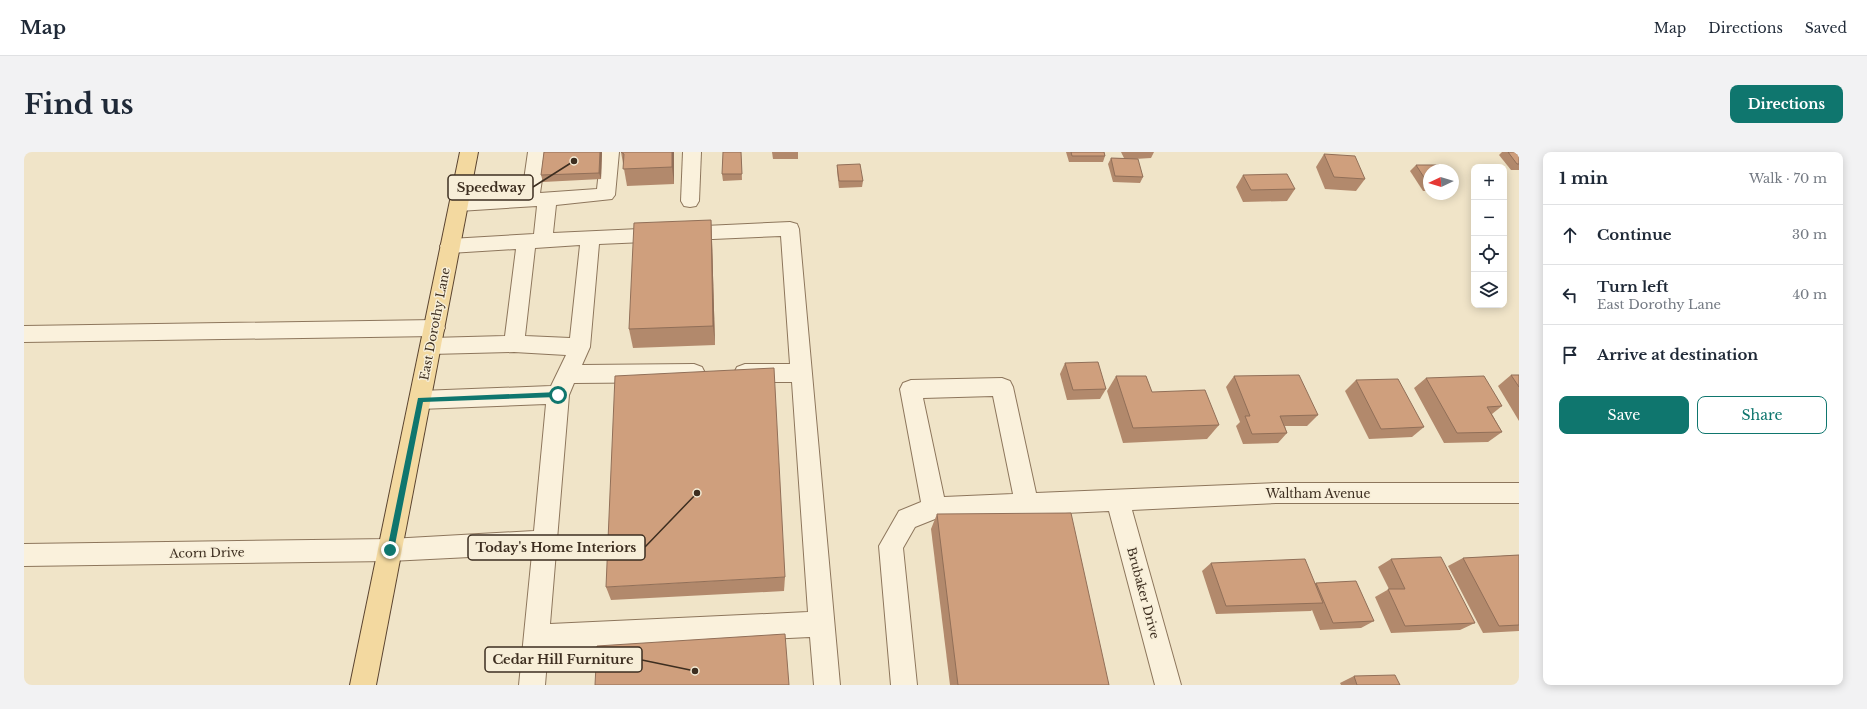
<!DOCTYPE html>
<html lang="en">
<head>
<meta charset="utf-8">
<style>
	:root { --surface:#fff; --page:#f2f2f3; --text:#1f2937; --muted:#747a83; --line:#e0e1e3; --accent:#0f766e }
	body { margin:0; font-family:"Libre Baskerville",serif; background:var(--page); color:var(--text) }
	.controls { position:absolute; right:12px; top:12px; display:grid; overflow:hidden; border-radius:8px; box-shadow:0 2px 10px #0003 }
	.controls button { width:36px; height:36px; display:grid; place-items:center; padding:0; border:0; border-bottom:1px solid var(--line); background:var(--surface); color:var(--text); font:20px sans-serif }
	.compass { position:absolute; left:1399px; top:12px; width:36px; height:36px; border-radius:50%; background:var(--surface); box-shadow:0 2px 10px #0003; rotate:266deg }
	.stop { position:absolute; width:12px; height:12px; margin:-9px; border:3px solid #0f766e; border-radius:50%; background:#fff }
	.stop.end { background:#0f766e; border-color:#fff; box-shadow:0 1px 4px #0008 }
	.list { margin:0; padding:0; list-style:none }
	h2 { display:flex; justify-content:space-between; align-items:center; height:52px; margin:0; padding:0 16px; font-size:17px }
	h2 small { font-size:13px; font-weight:400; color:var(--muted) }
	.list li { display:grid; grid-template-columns:26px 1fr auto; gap:12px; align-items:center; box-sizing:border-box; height:60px; padding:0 16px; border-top:1px solid var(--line) }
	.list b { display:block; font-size:15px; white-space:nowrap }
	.list p { margin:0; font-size:13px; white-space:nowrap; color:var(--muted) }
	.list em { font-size:13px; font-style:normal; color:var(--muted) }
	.actions { display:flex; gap:8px; padding:12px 16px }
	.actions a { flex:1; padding:9px 0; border:1px solid var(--accent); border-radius:8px; text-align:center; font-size:14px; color:var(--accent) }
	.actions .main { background:var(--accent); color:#fff }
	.icon { flex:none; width:22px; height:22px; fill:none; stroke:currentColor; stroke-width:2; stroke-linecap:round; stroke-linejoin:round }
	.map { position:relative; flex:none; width:1495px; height:533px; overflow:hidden; border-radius:8px }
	header { display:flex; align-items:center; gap:24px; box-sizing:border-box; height:56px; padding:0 20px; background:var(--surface); border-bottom:1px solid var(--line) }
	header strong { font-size:19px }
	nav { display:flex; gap:22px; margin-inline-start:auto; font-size:14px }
	.intro { display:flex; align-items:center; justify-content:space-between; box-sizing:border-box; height:96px; padding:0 24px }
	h1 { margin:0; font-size:28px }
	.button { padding:10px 18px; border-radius:8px; background:var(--accent); color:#fff; font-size:14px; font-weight:700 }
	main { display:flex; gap:24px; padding:0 24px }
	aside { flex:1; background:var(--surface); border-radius:8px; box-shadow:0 2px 10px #0003 }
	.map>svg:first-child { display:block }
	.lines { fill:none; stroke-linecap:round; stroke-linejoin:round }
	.minor-casing { stroke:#8d765c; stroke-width:2 }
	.major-casing { stroke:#5b4430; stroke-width:2 }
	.minor { fill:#faf1dc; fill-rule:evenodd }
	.major { fill:#f3d9a0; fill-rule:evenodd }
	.wall { fill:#b2896c }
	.shaded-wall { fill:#916f58 }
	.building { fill:#cf9f7d; stroke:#916f58 }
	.route { fill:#0f766e }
	.labels { text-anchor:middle; stroke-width:3; stroke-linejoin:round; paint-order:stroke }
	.street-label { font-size:12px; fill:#3d2e20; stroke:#f7eed8 }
	.leader { fill:none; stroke:#3d2e20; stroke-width:1.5 }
	.callout-dot { fill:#3d2e20; stroke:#f7eed8; stroke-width:1.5 }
	.callout { fill:#f7eed8; stroke:#3d2e20; stroke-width:1.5 }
	.callout-label { font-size:13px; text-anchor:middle; font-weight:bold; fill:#3d2e20 }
</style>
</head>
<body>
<header>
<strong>Map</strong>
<nav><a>Map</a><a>Directions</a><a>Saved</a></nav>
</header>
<div class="intro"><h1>Find us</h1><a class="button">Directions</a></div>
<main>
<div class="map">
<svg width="1495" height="533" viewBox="0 0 1495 533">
	<rect width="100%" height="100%" fill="#f0e4c8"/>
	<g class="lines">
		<!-- minor casing -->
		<g class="minor-casing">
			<g id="minor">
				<path d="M504,0H522L516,41L573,37L577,0H595L591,43L588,47L532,53L529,81L766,70L773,72L775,77L816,533H790L786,485L524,497L521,533H495L508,402L366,409L0,414V392L366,387L510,379L522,252L396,257L388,254L385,248L388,242L396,239L527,234L542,203L490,200L407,202L400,200L397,194L400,188L407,186L481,184L492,97L426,101L419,99L416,94L419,89L426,87L510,82L513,54L435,59L429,58L426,53L429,48L435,47L498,42ZM757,84L766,212H721L713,215L710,221L713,227L721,230H768L784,460L526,472L545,243L550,231L670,230L678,227L681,221L678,215L670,212L558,213L566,195L575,92ZM556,93L546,186L501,184L511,96Z"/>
				<path d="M659,0H677L675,49L672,54L666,55L660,54L657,49Z"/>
				<path d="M411,168L418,170L421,176L418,182L411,184L0,190V174Z"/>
				<path d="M978,226L986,229L989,235L1012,341L1252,331H1495V351H1252L1108,358L1157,533H1131L1085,359L911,367L891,375L879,396L893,533H867L855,394L875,359L897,350L876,237L879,231L887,228ZM969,244L989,342L920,345L899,246Z"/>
			</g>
		</g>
		<!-- major casing -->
		<g class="major-casing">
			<path id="major" d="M436,0H454L352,533H326Z"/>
		</g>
		<!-- minor -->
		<use href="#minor" class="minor"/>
		<!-- major -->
		<use href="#major" class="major"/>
	</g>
	<!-- wall -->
	<g class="wall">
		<path d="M520,0H578L577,27L519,30L517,23Z"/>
		<path d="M597,0H650V32L603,34Z"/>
		<path d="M717,0L718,28L699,29L698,22Z"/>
		<path d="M748,0H774V7H749Z"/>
		<path d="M1042,0H1080L1081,4L1079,10H1045Z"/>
		<path d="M1097,0H1130L1127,6L1111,7L1119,25L1116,31L1089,30L1084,12L1087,6H1100Z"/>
		<path d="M1478,0H1495V18H1487L1475,3Z"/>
		<path d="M1300,2L1341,27L1332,39L1301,37L1292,15Z"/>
		<path d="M813,13L839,29L838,35L815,36L813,19Z"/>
		<path d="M1392,13L1405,18V39H1399L1386,19Z"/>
		<path d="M1219,23L1271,37L1263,49L1219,50L1212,35Z"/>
		<path d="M687,68L688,88L691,193L609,196L605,177Z"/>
		<path d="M1041,211L1082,237L1076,247L1043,248L1036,222Z"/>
		<path d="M1487,223H1495V269L1474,234Z"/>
		<path d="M1092,224L1128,240L1195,273L1183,287L1099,291L1083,239Z"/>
		<path d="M1210,224L1294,263L1283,274H1261L1263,281L1254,291L1219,292L1212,274L1216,270L1202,235Z"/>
		<path d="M1402,226L1478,254L1468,262L1478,280L1464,290L1420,291L1390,236Z"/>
		<path d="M1332,228L1400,275L1388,285L1345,287L1321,239Z"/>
		<path d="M913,362L1085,533H926L907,377Z"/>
		<path d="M1495,403V479L1459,481L1424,414L1439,406Z"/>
		<path d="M1367,407L1451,471L1436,478L1367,481L1351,445L1365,437L1354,415Z"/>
		<path d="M1187,411L1291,431H1292L1350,469L1337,476L1296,478L1288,458L1287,459L1192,462L1178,419Z"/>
		<path d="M761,425L760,439L587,448L582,435Z"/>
		<path d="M1330,524L1376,533H1317L1316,531Z"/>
	</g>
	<!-- shaded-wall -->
	<g class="shaded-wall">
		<path d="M576,0H578L577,27L575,21Z"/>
		<path d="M648,0H650V32L648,15Z"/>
		<path d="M687,68L688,88L691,193L689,174Z"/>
	</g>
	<!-- building -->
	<g class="building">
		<path d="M520,0H576L575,21L517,23Z"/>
		<path d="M597,0H648V15L599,17L600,2Z"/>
		<path d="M699,0H717L718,22H698Z"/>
		<path d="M1047,0H1080L1081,4H1048Z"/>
		<path d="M1484,0H1495V12H1493Z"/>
		<path d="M1300,2L1331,4L1341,27L1310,25Z"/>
		<path d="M1087,6L1114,7L1119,25L1091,24Z"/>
		<path d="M836,12L839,29H815L813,13Z"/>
		<path d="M1392,13H1418L1422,18H1405V33Z"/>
		<path d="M1263,22L1271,37L1227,38L1219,23Z"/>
		<path d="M1429,29L1432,33H1429Z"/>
		<path d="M687,68L689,174L605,177L610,71Z"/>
		<path d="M1074,210L1082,237L1049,238L1041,211Z"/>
		<path d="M750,216L761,425L582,435L591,224Z"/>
		<path d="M1275,223L1294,263L1256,264L1263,281L1228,282L1221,264H1226L1210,224Z"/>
		<path d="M1487,223H1495V235Z"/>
		<path d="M1092,224H1122L1128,240L1181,238L1195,273L1109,276Z"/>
		<path d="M1460,224L1478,254L1463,255L1478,280L1433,281L1402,226Z"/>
		<path d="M1374,227L1400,275L1357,277L1332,228Z"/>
		<path d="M1047,361L1085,533H934L913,362Z"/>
		<path d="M1495,403V473L1475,474L1439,406Z"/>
		<path d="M1417,405L1451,471L1381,474L1364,437H1381L1367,407Z"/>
		<path d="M1281,407L1299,451L1202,454L1187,411Z"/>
		<path d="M1332,429L1350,469L1309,471L1292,431Z"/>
		<path d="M761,482L765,533H571L573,494Z"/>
		<path d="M1371,523L1376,533H1333L1330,524Z"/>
	</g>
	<!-- route -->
	<path class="route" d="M534,240L538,243L534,245L399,250L370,398L369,400H364L363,398L394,246Z"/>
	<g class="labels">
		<!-- street labels -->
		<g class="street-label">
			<text transform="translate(411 172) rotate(-79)" y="4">East Dorothy Lane</text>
			<text x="1294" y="346">Waltham Avenue</text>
			<text transform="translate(183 401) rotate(-1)" y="4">Acorn Drive</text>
			<text transform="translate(1119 441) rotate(75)" y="4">Brubaker Drive</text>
		</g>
	</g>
	<!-- callouts -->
	<path class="leader" d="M550 9L509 35M673 341L621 395M671 519L618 508"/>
	<g class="callout-dot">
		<circle cx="550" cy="9" r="4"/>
		<circle cx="673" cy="341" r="4"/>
		<circle cx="671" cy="519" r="4"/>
	</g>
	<g class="callout">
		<rect x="424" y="23" width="85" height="25" rx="4"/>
		<rect x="444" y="383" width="177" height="25" rx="4"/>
		<rect x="461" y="495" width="157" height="25" rx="4"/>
	</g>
	<g class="callout-label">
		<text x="467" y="40">Speedway</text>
		<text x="532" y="400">Today's Home Interiors</text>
		<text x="539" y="512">Cedar Hill Furniture</text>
	</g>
</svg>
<div class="controls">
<button>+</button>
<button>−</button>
<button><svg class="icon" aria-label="locate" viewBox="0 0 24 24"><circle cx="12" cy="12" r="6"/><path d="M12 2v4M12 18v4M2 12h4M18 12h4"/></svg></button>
<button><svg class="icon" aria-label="layers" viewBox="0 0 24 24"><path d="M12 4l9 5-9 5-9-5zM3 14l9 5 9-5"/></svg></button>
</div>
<svg class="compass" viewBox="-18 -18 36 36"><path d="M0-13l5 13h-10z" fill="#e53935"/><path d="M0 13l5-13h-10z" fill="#747a83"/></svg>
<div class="stop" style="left:534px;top:243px"></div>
<div class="stop end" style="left:366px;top:398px"></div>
</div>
<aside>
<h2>1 min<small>Walk · 70 m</small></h2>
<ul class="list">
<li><svg class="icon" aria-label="ahead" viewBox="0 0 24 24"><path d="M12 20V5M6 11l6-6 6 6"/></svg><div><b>Continue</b></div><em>30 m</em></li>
<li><svg class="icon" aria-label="left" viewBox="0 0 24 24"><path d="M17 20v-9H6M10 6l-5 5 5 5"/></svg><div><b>Turn left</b><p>East Dorothy Lane</p></div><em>40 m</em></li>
<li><svg class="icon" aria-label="arrive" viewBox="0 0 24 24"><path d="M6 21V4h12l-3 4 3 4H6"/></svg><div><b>Arrive at destination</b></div></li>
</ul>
<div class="actions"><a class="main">Save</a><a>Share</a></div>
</aside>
</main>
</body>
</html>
